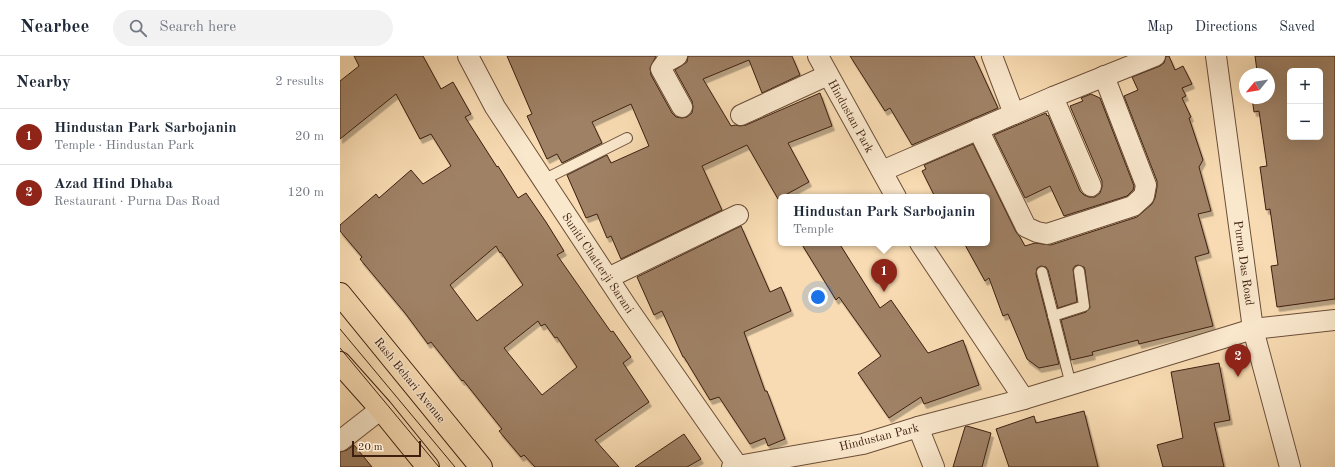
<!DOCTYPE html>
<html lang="en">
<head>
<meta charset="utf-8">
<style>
	:root { --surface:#fff; --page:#f2f2f3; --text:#1f2937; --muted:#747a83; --line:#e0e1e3; --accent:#8f2418 }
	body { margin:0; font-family:"Old Standard TT",serif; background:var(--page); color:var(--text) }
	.controls { position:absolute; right:12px; top:12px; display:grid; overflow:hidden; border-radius:6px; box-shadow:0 4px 16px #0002 }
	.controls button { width:36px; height:36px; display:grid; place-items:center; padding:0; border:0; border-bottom:1px solid var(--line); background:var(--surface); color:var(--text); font:20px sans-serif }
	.compass { position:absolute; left:899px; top:12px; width:36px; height:36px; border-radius:50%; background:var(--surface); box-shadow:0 4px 16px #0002; rotate:240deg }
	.scale { position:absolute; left:12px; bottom:10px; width:69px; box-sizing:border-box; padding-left:4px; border:2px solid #3e2011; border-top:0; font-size:11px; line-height:14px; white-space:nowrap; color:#3e2011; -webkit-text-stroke:3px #fae8cd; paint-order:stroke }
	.you { position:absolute; left:478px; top:241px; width:14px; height:14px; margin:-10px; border:3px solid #fff; border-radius:50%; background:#1a73e8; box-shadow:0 0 0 6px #1a73e833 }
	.badge { display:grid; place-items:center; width:26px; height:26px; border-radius:50%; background:var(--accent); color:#fff; font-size:13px; font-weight:700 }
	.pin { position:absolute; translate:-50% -33px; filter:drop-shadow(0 1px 2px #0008) }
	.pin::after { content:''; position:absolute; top:21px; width:14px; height:12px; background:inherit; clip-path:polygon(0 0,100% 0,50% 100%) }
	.popup { position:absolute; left:438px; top:138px; width:212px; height:52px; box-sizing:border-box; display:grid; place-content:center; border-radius:6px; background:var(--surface); filter:drop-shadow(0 1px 3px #0005); font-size:13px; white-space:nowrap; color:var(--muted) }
	.popup b { font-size:15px; color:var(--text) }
	.popup::after { content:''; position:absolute; left:50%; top:100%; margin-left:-8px; border:8px solid transparent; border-top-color:var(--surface) }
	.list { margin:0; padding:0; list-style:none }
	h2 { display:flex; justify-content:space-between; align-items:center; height:52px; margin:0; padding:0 16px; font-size:17px }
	h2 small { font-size:13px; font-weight:400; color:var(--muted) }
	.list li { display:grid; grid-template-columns:26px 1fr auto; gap:12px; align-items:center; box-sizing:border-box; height:56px; padding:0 16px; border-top:1px solid var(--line) }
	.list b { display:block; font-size:15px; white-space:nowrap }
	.list p { margin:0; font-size:13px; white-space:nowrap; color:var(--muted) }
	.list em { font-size:13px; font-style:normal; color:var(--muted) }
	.icon { flex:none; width:22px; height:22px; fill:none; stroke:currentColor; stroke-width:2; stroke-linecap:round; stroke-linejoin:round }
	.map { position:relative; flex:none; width:995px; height:411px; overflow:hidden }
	header { display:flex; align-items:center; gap:24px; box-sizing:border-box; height:56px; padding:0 20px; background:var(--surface); border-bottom:1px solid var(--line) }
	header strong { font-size:19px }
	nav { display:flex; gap:22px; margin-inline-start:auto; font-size:14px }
	.search { width:280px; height:36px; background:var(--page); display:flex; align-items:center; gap:10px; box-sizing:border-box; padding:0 14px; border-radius:22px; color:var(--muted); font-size:15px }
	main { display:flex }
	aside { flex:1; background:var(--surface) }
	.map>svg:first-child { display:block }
	.building { fill:#9f8165; stroke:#3e2011; fill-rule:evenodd; filter:url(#shadow) }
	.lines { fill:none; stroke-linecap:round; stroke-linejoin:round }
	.lane-casing { stroke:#6c4f39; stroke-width:12 }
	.street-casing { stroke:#6c4f39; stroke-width:22 }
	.primary-casing { stroke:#3e2011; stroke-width:24 }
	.lane { stroke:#fae8cd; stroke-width:10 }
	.street { stroke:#fae8cd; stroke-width:20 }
	.primary { stroke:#f8dbb2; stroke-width:22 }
	.tram { stroke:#3e2011; stroke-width:1 }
	.labels { text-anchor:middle; stroke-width:3; stroke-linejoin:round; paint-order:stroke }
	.street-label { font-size:12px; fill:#3e2011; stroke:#fae8cd }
</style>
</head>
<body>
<header>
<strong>Nearbee</strong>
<div class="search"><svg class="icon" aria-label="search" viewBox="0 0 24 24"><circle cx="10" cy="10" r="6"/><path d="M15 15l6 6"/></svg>Search here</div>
<nav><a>Map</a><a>Directions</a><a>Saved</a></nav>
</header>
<main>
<aside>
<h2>Nearby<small>2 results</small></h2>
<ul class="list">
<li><span class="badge">1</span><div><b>Hindustan Park Sarbojanin</b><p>Temple · Hindustan Park</p></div><em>20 m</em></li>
<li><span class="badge">2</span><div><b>Azad Hind Dhaba</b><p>Restaurant · Purna Das Road</p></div><em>120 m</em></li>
</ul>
</aside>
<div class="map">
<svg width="995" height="411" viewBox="0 0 995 411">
	<defs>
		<filter id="shadow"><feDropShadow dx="2.5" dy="4.5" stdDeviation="0" flood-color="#0004"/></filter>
	</defs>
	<rect width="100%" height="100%" fill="#f8dbb2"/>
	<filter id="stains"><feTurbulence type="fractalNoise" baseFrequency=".005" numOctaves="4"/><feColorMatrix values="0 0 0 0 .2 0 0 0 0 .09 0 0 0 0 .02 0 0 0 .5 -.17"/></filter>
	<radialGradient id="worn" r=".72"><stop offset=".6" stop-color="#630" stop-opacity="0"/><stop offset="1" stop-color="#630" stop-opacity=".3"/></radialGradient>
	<!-- building -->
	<g class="building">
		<path d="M14,0H83L101,33L113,26L131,58L125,61L157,111L158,110L178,142L186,137L206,166L224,195L217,199L271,276L273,275L291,301L283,307L309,346L255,384L279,411H195L184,399L181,401L159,375L162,373L123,324L122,325L91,286L88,288L65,257L20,203L22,201L0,175V169L36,138L39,142L71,114L83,128L111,110L91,78L80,83L56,38L0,83V25L19,10ZM156,190L160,197L161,196L183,229L137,265L110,229ZM198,265L201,270L205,268L215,282L217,281L237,311L202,339L164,292Z"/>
		<path d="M167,0H316L310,12L311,19L332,57L336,61L342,62L347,61L352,57L353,51L352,45L335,14L347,6L348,0H452L460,19L422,37L409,4L363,23L391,70L395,69L400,70L406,69L480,37L492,70L448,87L469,126L438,143L407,89L362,110L382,154L281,203L271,180L267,182L257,158L246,162L227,119L267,99L271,107L309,90L291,48L252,66L262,87L222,107L217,98L207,103L187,60L192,58Z"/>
		<path d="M510,0H634L658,52L572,89L550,52L545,55Z"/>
		<path d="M826,0H829L835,14L843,10L852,28L842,32L846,40L842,42L851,61L849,62L863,104L859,111L871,155L858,158L869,197L855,201L873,270L799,288L798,284L752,296L753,299L731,304L721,264L746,256L750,252L745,214L744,211L738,209L735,210L733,213L737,246L718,252L708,214L706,211L701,210L697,212L696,218L719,308L699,312L687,303L668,258L663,260L649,222L645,225L624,187H647V141H595L582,115L586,113L584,109L633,88L676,176L680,181L685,190L695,187L711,189L797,161L812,148L815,142L817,131V125L784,40L798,34L792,21L820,10L824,7Z"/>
		<path d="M915,0H995V243L937,251L931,210L938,209L930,153L926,154L920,111L927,110L919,55L914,56L912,42H929V18H909V16L917,15ZM950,15H980V81H950Z"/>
		<path d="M751,38L760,42L794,130L793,134L787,140L724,160L710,130L685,142L654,79L706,57L707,60L708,59L740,135L744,139L749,141H755L760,137L762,131V125L730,50L743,45L741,42Z"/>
		<path d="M401,170L430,236L441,231L451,255L404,276L425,335H427L445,383L428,390L425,382L410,388L379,341L370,344L344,301H343L322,255L314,259L297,221Z"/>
		<path d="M461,187H499L540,252L551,244L588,297L623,284L639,329L584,348L581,341L549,362L518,317L541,300L499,241L496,244Z"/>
		<path d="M879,307L890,364L874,367L884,411H823L817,389L843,382L831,316Z"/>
		<path d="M744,355L758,411H669L656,373L694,360L696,367Z"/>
		<path d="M627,370L651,377L642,411H613L625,371Z"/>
		<path d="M344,378L361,403L347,411H295Z"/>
		<path d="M14,389L32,411H0V396L7,394Z"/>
	</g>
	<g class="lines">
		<!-- lane casing -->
		<g class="lane-casing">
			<g id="lane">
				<path d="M203,124L287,82"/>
				<path d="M702,216L731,329"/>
				<path d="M713,260L744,250L739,215"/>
			</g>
		</g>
		<!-- street casing -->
		<g class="street-casing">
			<g id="street">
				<path d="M128,0L155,51L287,251L397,409"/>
				<path d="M337,0L326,6L321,13L342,51"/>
				<path d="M478,0L556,141"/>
				<path d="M652,0L674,58"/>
				<path d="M876,0L913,273L950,411"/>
				<path d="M713,41L751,130"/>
				<path d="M401,59L488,19"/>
				<path d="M638,73L686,171L697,176L707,178L793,150L804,140L806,129L764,20"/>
				<path d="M542,115L713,41L815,0"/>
				<path d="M580,187L684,343"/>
				<path d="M268,222L398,159"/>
				<path d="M578,371L594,411"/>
				<path d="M0,385L41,353"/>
				<path d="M392,411L523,388L578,371L684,343L913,273L995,264"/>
			</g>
		</g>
		<!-- primary casing -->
		<g class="primary-casing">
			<g id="primary">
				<path d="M0,238L141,411"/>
				<path d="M0,307L41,353L88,411"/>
			</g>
		</g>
		<!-- lane -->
		<use href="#lane" class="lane"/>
		<!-- street -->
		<use href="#street" class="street"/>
		<!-- primary -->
		<use href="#primary" class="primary"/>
		<!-- tram -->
		<g class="tram">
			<path d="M0,273L115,411"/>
			<path d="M0,292L99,411"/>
		</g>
	</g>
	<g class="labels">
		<!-- street labels -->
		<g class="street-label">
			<text transform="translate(511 60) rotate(61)" y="4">Hindustan Park</text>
			<text transform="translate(258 207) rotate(56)" y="4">Suniti Chatterji Sarani</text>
			<text transform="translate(904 207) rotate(82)" y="4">Purna Das Road</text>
			<text transform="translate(70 324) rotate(51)" y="4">Rash Behari Avenue</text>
			<text transform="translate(539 381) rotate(-14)" y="4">Hindustan Park</text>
		</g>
	</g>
	<rect width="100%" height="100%" filter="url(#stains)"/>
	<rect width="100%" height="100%" fill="url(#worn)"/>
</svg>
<div class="controls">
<button>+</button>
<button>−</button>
</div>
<svg class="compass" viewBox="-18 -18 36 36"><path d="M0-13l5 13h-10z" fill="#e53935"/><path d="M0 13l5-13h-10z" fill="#747a83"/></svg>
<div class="scale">20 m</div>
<div class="you"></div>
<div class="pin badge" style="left:544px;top:236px">1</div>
<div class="popup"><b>Hindustan Park Sarbojanin</b>Temple</div>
<div class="pin badge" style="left:898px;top:321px">2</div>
</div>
</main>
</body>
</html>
